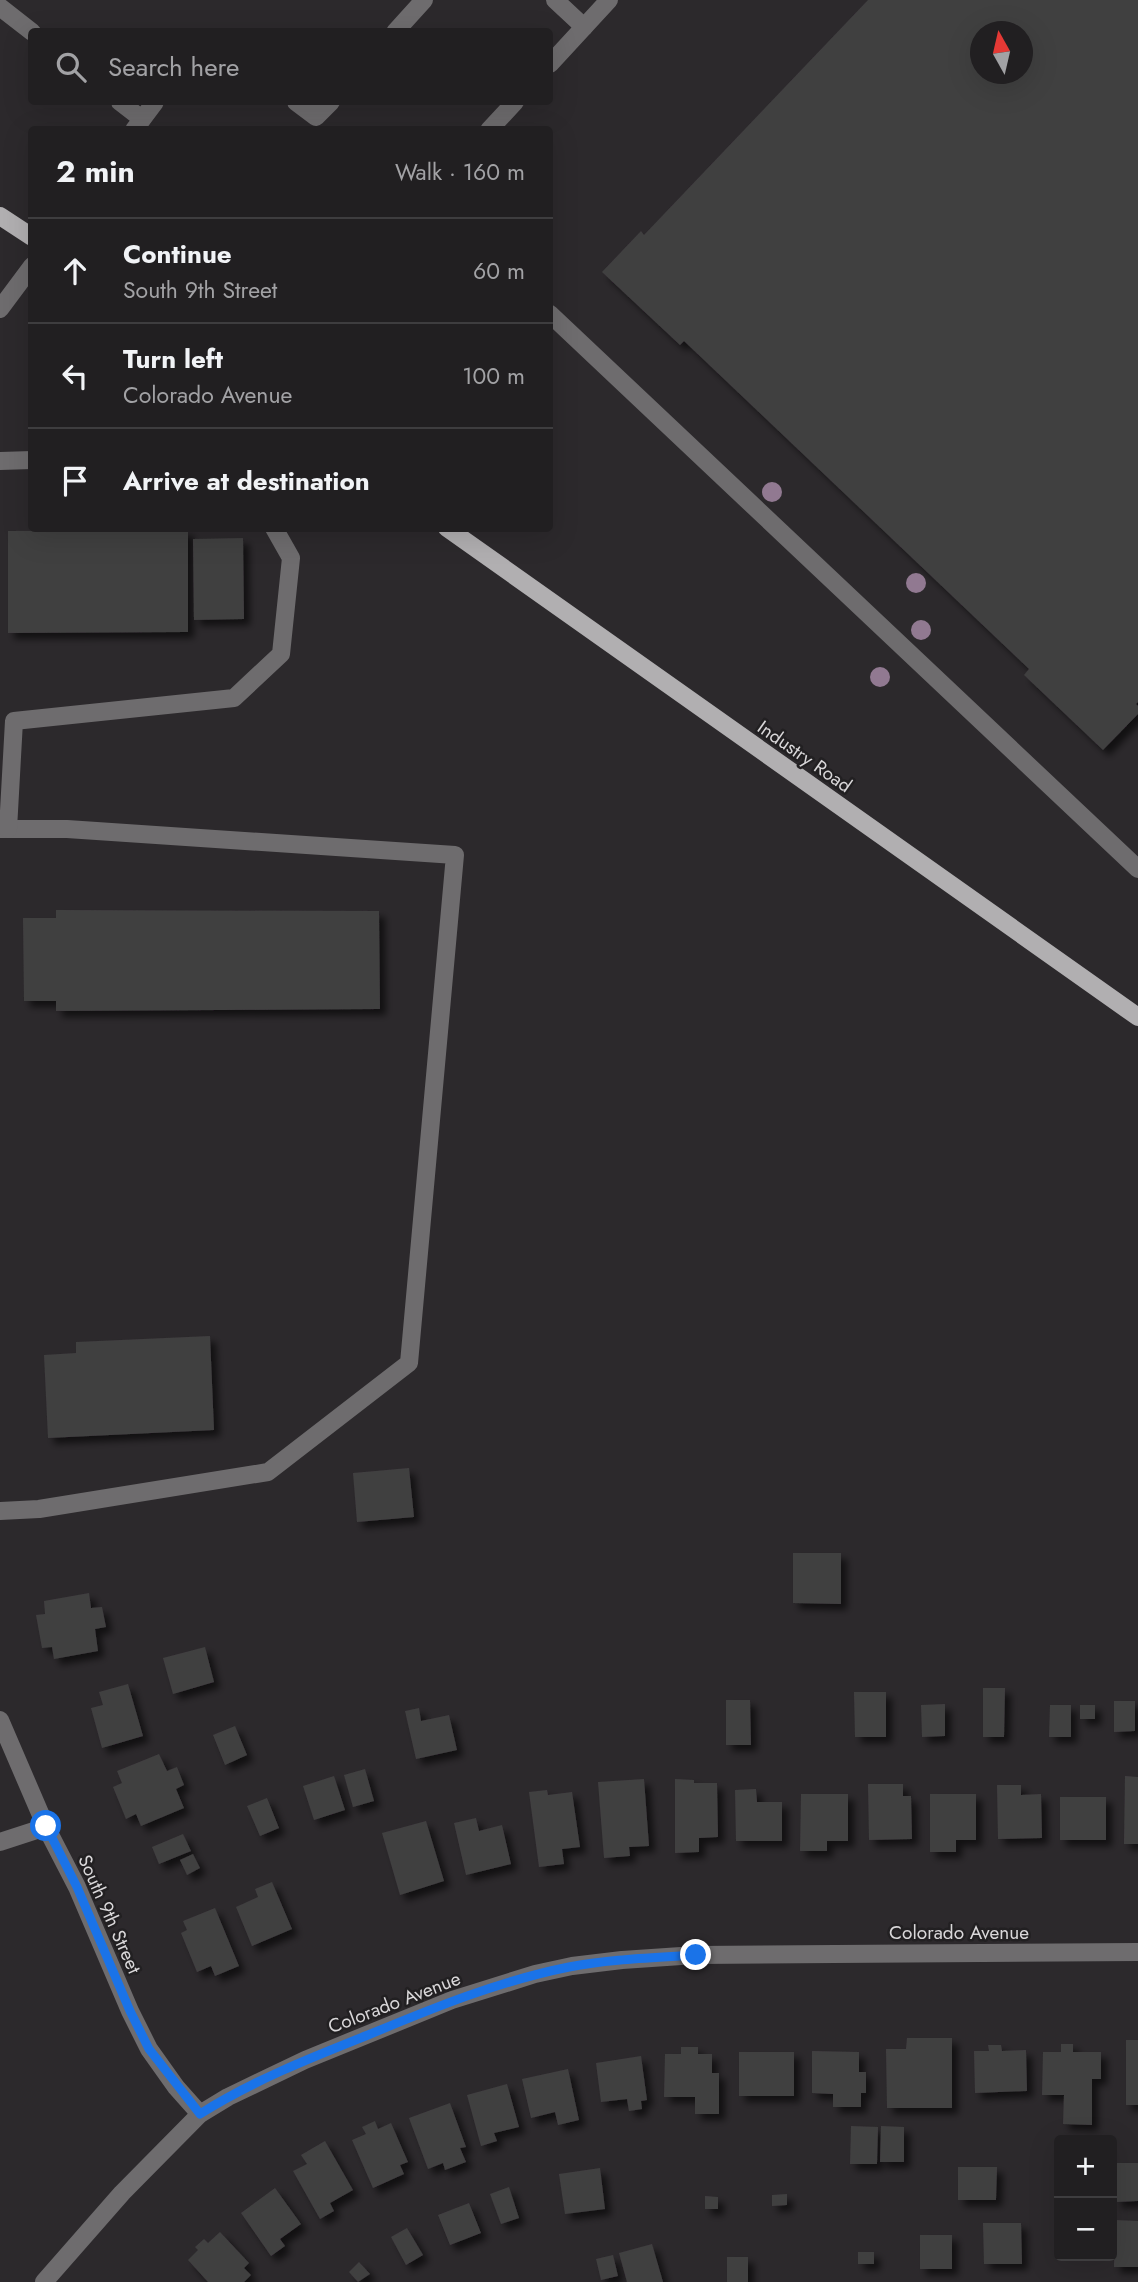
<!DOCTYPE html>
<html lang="en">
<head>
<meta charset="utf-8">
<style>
	:root { --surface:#211f21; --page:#29272a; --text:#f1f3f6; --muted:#a2a2a5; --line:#3e3d3f }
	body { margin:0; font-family:Jost,sans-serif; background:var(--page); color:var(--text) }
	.controls { position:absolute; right:21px; bottom:21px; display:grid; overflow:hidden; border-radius:7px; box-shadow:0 7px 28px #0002 }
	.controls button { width:63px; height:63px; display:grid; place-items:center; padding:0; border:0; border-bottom:2px solid var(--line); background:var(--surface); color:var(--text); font:35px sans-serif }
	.compass { position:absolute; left:970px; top:21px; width:63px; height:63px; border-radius:50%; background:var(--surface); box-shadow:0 7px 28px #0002; rotate:352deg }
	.stop { position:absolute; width:21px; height:21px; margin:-16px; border:5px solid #1a73e8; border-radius:50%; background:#fff }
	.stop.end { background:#1a73e8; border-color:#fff; box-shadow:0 2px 7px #0008 }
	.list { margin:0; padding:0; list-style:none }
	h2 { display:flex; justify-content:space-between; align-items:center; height:91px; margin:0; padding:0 28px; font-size:30px }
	h2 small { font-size:23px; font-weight:400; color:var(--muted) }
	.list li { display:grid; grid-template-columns:46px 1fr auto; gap:21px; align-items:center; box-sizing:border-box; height:105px; padding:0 28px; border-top:2px solid var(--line) }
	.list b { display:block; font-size:26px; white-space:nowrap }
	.list p { margin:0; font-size:23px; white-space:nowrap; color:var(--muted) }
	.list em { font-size:23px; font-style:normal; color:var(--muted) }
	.icon { flex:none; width:38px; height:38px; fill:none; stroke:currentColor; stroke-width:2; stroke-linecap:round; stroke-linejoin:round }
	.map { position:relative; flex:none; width:1138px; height:2282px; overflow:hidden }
	.search { position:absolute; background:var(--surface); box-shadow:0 7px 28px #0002; left:28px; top:28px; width:525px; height:77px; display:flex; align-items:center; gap:18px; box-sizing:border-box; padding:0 24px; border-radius:7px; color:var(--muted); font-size:26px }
	.panel { position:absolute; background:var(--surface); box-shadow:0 7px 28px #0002; left:28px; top:126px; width:525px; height:406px; border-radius:7px }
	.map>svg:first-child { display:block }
	.building { fill:#413f41; fill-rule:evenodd; filter:url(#shadow) }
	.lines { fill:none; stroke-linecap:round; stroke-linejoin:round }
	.minor { stroke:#6e6c6e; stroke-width:18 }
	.major { stroke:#b1afb1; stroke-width:18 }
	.tree { fill:#917991 }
	.route { stroke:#1a73e8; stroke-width:9 }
	.labels { text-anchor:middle; stroke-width:5; stroke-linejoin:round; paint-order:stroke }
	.street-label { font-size:19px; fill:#d9d7d9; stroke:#222022 }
</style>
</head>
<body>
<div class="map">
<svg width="1138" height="2282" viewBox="0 0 1138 2282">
	<defs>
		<filter id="shadow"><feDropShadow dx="6" dy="6" stdDeviation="3.5" flood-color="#0009"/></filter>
	</defs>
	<rect width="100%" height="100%" fill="#2c292c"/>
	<!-- building -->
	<g class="building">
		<path d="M868,0H1138V702L1136,704L1138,706V714L1103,750L1024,675L1029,669L684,341L680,345L602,272L641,231L644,235ZM981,32H1023V74H981Z"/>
		<path d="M188,530V632L8,633V531Z"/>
		<path d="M243,538L244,619L194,620L193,539Z"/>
		<path d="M56,910L379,911L380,1009L56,1011V1001H24L23,918H56Z"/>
		<path d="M210,1336L214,1430L48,1438L44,1355L76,1353V1342Z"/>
		<path d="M409,1468L414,1517L357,1522L353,1473Z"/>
		<path d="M793,1553H841V1604L793,1603Z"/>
		<path d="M89,1593L91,1608L102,1607L106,1627L95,1629L98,1651L54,1659L52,1647L42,1648L36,1615L45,1614L44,1601Z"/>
		<path d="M205,1647L214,1682L173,1694L163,1658Z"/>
		<path d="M128,1684L143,1736L102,1748L91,1708L103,1705L99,1692Z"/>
		<path d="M983,1688H1005L1004,1737H983Z"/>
		<path d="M854,1692H886V1737H855Z"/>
		<path d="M726,1700H750L751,1745H726Z"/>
		<path d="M1114,1701H1135V1731L1114,1732Z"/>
		<path d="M945,1704V1736L922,1737L921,1705Z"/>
		<path d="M1050,1705H1071V1737H1049Z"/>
		<rect x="1080" y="1705" width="15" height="14"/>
		<path d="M419,1708L421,1721L449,1715L457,1750L416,1759L405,1711Z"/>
		<path d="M235,1726L247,1755L225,1765L213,1735Z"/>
		<path d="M159,1754L167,1771L177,1767L184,1785L176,1789L184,1808L141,1826L136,1814L126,1819L113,1787L122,1783L117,1771Z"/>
		<path d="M365,1769L374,1801L353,1807L344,1775Z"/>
		<path d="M334,1776L345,1810L314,1820L303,1786Z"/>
		<path d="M1125,1776L1138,1777V1844H1124Z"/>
		<path d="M644,1779L649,1846L629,1847L630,1856L604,1858L598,1782Z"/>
		<path d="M675,1779L694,1780V1783H717L718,1837L699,1838V1852L675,1853Z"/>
		<path d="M868,1784H903V1796H911L912,1839L869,1840Z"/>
		<path d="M997,1785H1021V1795L1041,1794L1042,1838L998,1839Z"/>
		<path d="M756,1789L757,1802H782V1841H736L735,1790Z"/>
		<path d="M547,1790L548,1795L572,1792L580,1847L562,1849L564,1864L539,1867L529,1792Z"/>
		<path d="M801,1794H848V1841H827V1851H800Z"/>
		<path d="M930,1794H976V1840H956V1852H930Z"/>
		<rect x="1060" y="1797" width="46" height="43"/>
		<path d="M267,1798L279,1828L260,1836L247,1806Z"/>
		<path d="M476,1818L479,1831L502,1825L511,1864L466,1875L454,1823Z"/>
		<path d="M426,1821L444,1881L400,1895L382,1833Z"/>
		<path d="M183,1834L191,1851L159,1864L152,1847Z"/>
		<path d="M193,1854L200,1868L187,1875L180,1860Z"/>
		<path d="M272,1882L292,1929L252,1946L236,1907L258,1897L255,1889Z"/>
		<path d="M215,1908L239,1966L215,1976L211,1966L197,1972L181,1933L187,1930L183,1921Z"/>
		<path d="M907,2038H952V2108H887L886,2049H906Z"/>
		<rect x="1126" y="2040" width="12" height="65"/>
		<path d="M1061,2044H1073V2052H1101V2079H1092V2125L1063,2124L1064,2095H1042L1043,2052H1061Z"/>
		<path d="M988,2045H1001L1002,2051L1026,2050L1027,2091L975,2093L974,2051H989Z"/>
		<path d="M681,2047H698V2054H712V2073H719V2114H695V2097H664L665,2054H681Z"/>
		<path d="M812,2051L859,2052V2072H866V2093H861V2107H833V2094L812,2093Z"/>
		<rect x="739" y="2052" width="55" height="44"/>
		<path d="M641,2056L647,2100L641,2101L642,2109L629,2111L627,2099L601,2102L596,2063Z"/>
		<path d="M568,2069L579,2120L558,2125L555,2112L531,2118L522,2079Z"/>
		<path d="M507,2084L519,2127L494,2133L497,2141L481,2146L467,2095Z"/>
		<path d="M450,2103L466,2147L460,2148L466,2162L445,2170L443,2163L428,2169L409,2118Z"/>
		<path d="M375,2121L378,2129L391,2123L408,2162L400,2165L404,2174L373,2188L352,2140L366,2134L362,2127Z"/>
		<path d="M851,2126L878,2127L877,2164H850Z"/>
		<path d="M881,2126L904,2127V2162H880Z"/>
		<path d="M325,2141L353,2190L330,2203L334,2211L320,2219L293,2171L307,2164L301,2155Z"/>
		<path d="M1114,2163H1138V2201L1116,2202Z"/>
		<path d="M958,2167H997L996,2200H958Z"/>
		<path d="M600,2168L605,2209L565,2214L559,2174Z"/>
		<path d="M509,2187L519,2218L501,2224L490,2194Z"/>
		<path d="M275,2188L301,2224L280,2239L285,2246L271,2256L241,2213Z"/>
		<path d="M787,2194V2205L772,2206V2195Z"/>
		<path d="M705,2196L718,2197V2209H705Z"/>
		<path d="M469,2203L481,2233L450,2245L438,2215Z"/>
		<path d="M1115,2220L1138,2221V2267H1114Z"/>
		<path d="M983,2223H1021L1022,2264H984Z"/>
		<path d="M407,2228L423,2255L406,2265L391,2237Z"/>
		<path d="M220,2232L249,2263L244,2268L251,2275L244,2282H208L188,2260L198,2250L195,2247L204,2239L208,2243Z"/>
		<rect x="920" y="2235" width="32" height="34"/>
		<path d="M652,2244L663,2282H627L619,2253Z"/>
		<rect x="858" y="2252" width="16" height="12"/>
		<path d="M613,2255L618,2276L601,2280L596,2259Z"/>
		<rect x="727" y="2257" width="21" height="25"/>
		<path d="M359,2262L370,2274L358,2282L349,2272Z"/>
	</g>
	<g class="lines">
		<!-- minor -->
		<g class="minor">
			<path d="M555,0L584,27"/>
			<path d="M0,7L32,32"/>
			<path d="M395,32L424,0"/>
			<path d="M550,64L609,0"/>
			<path d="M120,102L142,119"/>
			<path d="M296,102L316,117L331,102"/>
			<path d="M134,130L155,102"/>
			<path d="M489,130L515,102"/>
			<path d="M0,309L32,266"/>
			<path d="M550,314L1138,869"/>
			<path d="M0,461L32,460"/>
			<path d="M0,829H67L455,855L409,1363L268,1472L39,1509L0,1511"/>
			<path d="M8,829L14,721L234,698L281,654L291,558L274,528"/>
			<path d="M0,1720L46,1827L77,1887L130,2011L149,2049L176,2087L200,2114"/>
			<path d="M0,1842L46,1827"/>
			<path d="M44,2282L122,2193L200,2114L228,2097L305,2060L452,2000L535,1974L572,1966L622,1960L696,1955L1138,1952"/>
		</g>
		<!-- major -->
		<g class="major">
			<path d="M0,216L32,237"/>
			<path d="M447,528L1138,1017"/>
		</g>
	</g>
	<!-- trees -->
	<g class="tree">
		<circle cx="772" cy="492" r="10"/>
		<circle cx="916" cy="583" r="10"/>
		<circle cx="921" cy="630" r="10"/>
		<circle cx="880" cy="677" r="10"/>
	</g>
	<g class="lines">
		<!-- route -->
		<path class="route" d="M46,1826L77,1887L130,2011L149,2049L200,2114C252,2081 310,2058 368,2035C433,2008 499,1981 569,1967C611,1959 654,1958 696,1955"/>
	</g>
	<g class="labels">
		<!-- street labels -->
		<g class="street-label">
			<text transform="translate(805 756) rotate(35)" y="7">Industry Road</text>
			<text transform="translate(110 1914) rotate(66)" y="7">South 9th Street</text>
			<text x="959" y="1939">Colorado Avenue</text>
			<text transform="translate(394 2002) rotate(-21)" y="7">Colorado Avenue</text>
		</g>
	</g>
</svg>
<div class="controls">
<button>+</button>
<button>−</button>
</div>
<svg class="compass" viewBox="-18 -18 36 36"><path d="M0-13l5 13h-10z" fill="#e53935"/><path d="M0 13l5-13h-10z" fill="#a2a2a5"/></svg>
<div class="stop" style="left:46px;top:1826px"></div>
<div class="stop end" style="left:696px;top:1955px"></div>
<div class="search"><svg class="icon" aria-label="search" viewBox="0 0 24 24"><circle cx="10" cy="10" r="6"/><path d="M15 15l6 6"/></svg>Search here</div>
<section class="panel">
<h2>2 min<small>Walk · 160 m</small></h2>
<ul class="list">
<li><svg class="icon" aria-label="ahead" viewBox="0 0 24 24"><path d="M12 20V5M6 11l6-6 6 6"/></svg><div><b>Continue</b><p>South 9th Street</p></div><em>60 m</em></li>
<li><svg class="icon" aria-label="left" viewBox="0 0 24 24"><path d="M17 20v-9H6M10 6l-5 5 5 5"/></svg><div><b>Turn left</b><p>Colorado Avenue</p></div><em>100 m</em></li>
<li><svg class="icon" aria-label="arrive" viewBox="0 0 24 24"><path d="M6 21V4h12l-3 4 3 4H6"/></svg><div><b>Arrive at destination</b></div></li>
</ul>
</section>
</div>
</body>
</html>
